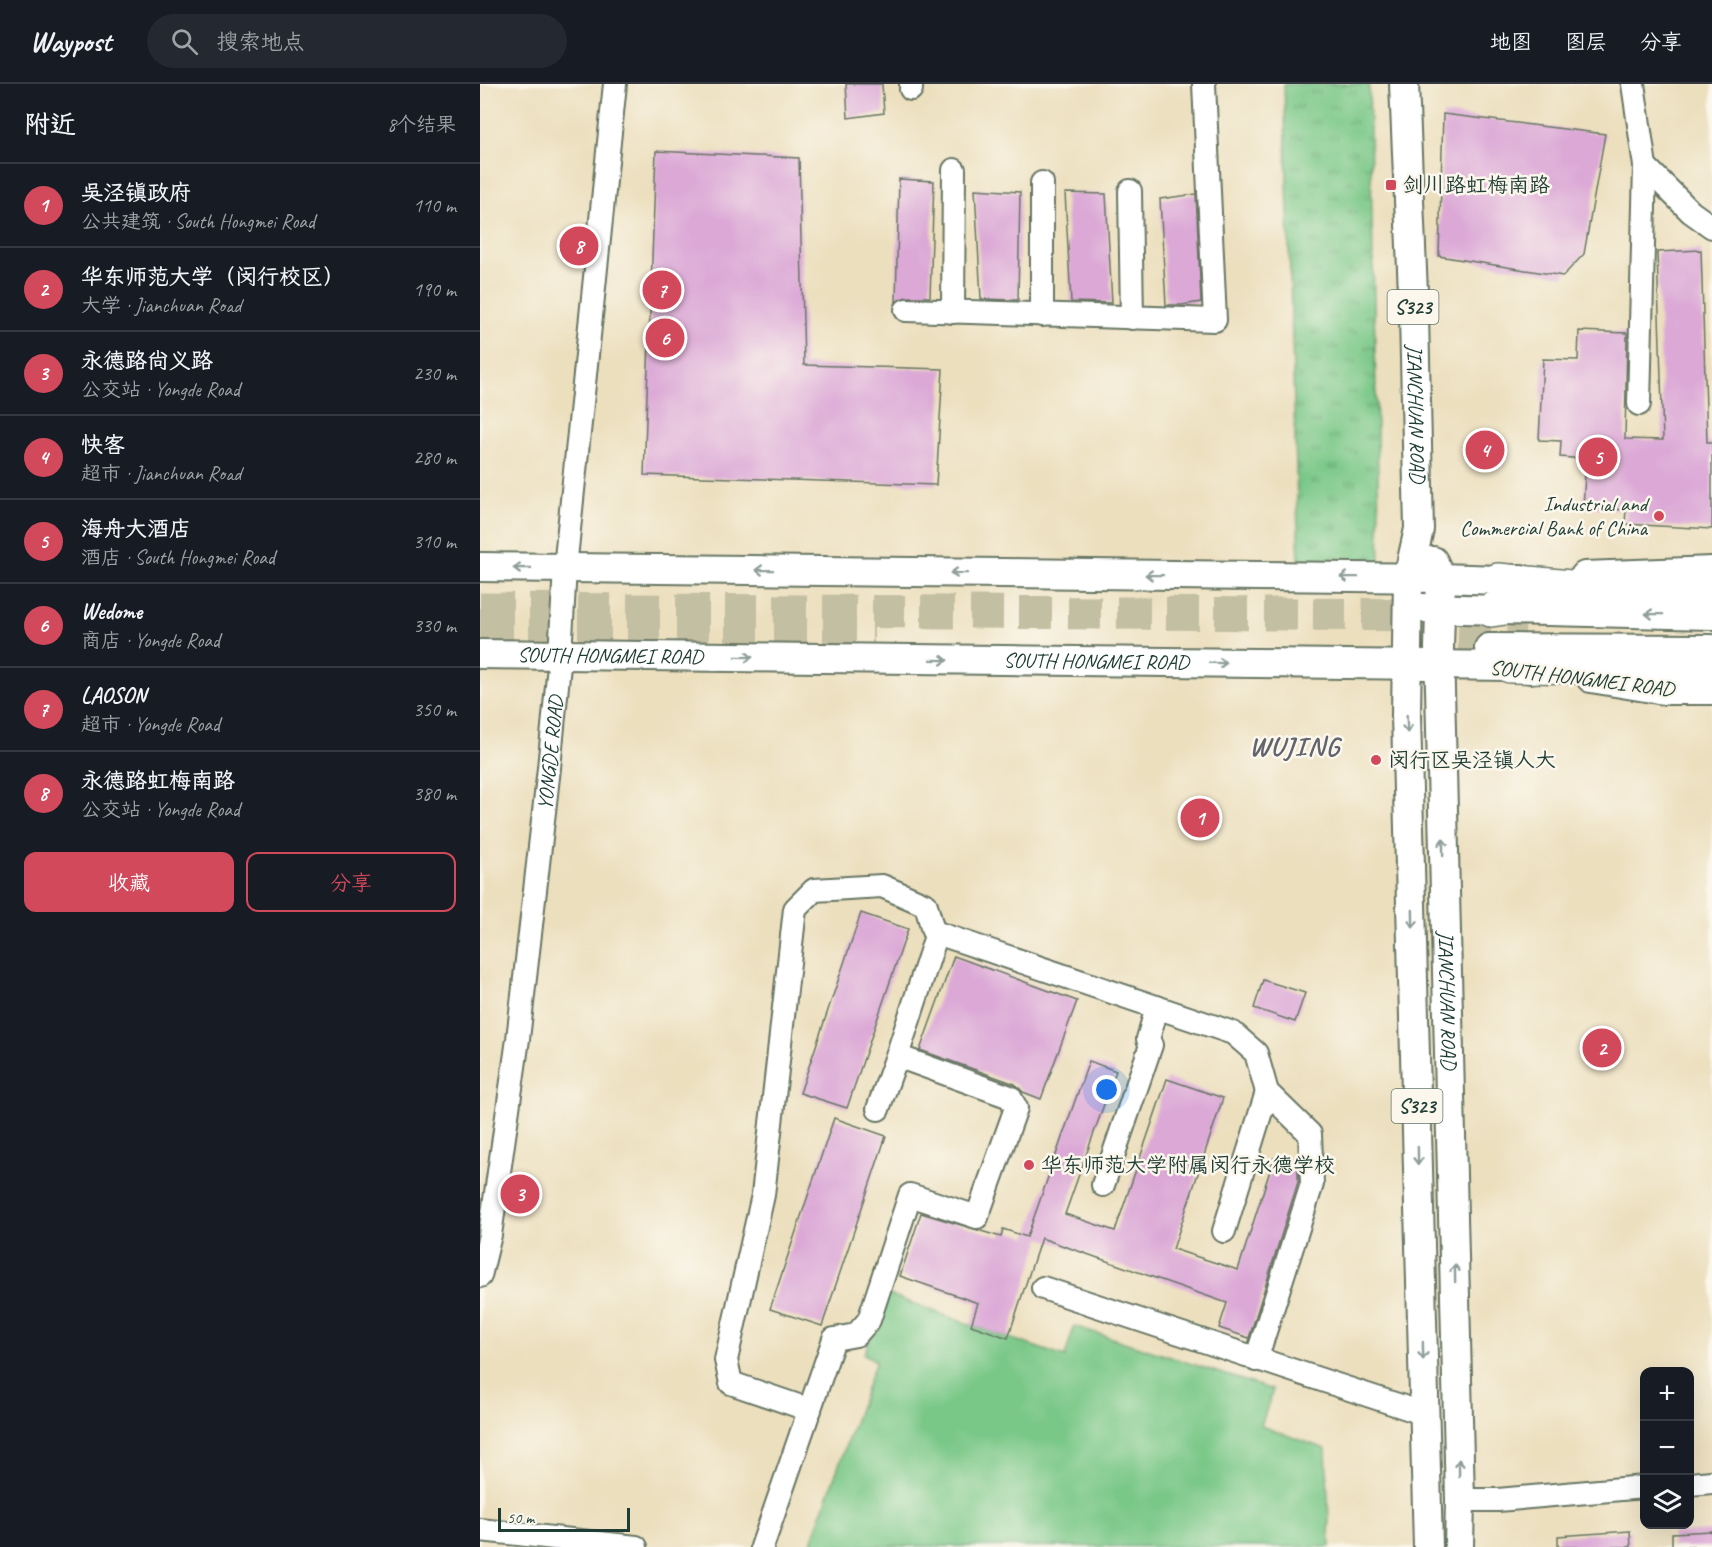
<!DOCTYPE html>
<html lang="zh">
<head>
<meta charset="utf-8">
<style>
	:root { --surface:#171b24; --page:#242831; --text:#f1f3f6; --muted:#9ea1a6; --line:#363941; --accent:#d1495b }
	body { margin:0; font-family:Caveat,"LXGW WenKai TC",sans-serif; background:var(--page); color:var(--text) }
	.controls { position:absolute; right:18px; bottom:18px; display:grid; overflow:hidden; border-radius:12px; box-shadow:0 6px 24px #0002 }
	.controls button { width:54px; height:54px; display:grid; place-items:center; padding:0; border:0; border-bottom:2px solid var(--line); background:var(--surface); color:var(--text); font:30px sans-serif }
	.scale { position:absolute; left:18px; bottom:15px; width:132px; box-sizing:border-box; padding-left:6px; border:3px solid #1f3d34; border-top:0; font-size:16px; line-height:21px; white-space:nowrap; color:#1f3d34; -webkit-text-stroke:4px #fbf7ec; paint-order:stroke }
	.you { position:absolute; left:627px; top:1006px; width:21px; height:21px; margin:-15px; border:4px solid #fff; border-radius:50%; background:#1a73e8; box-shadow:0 0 0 9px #1a73e833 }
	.badge { display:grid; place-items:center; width:39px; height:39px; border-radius:50%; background:var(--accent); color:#fff; font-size:20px; font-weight:700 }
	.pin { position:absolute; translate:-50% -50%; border:3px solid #fff; box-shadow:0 2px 6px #0006 }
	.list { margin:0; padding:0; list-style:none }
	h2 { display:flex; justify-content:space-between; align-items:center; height:78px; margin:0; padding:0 24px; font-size:26px }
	h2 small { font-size:20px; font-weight:400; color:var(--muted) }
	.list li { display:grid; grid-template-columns:39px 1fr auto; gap:18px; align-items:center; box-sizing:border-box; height:84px; padding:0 24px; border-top:2px solid var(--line) }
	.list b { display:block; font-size:22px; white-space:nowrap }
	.list p { margin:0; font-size:20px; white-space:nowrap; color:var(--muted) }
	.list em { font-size:20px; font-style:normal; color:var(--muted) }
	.actions { display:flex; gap:12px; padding:18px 24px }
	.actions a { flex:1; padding:14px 0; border:2px solid var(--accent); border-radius:12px; text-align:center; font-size:21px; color:var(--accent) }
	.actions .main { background:var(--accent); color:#fff }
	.icon { flex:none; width:33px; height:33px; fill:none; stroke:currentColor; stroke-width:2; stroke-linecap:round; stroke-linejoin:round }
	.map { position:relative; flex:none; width:1232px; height:1463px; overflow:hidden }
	header { display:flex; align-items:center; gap:36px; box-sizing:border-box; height:84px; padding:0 30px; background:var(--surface); border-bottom:2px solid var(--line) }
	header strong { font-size:28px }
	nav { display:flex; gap:33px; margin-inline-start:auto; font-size:21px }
	.search { width:420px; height:54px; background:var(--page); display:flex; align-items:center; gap:15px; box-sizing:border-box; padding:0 21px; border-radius:33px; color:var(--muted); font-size:22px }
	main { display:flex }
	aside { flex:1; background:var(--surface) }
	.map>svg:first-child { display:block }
	.grass { fill:url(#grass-tufts); stroke:#4c825e; stroke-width:1.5 }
	.green { fill:#7ac888; stroke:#4c825e; stroke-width:1.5 }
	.building { fill:#dca9d7 }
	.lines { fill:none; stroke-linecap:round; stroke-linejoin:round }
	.highway-tunnel { stroke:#c3bfa2; stroke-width:33; stroke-dasharray:33 16; stroke-linecap:butt }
	.minor-casing { stroke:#677664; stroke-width:26 }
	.major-casing { stroke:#677664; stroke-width:32 }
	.highway-casing { stroke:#677664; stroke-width:36 }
	.minor { stroke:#fff; stroke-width:22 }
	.major { stroke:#fff; stroke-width:28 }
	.highway { stroke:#fff; stroke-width:33 }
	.oneway { stroke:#8f9e9a }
	.poi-dot { fill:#d1495b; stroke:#fbf7ec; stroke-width:2 }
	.labels { text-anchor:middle; stroke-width:5; stroke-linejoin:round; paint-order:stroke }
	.shield { fill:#fbf7ec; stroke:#61756b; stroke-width:1.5 }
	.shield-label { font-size:20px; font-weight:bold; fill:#1f3d34 }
	.poi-label { font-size:21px; fill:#1f3d34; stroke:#fbf7ec; text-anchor:start }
	.street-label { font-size:21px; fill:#1f3d34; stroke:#fbf7ec }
	.district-label { font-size:27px; font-weight:bold; letter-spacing:1.5px; fill:#61636d; stroke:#fbf7ec }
</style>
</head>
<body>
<header>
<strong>Waypost</strong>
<div class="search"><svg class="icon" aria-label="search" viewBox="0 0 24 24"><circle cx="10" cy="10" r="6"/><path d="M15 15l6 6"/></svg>搜索地点</div>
<nav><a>地图</a><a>图层</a><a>分享</a></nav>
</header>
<main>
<aside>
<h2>附近<small>8个结果</small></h2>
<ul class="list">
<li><span class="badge">1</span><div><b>吴泾镇政府</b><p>公共建筑 · South Hongmei Road</p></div><em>110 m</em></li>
<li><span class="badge">2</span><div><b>华东师范大学（闵行校区）</b><p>大学 · Jianchuan Road</p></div><em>190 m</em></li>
<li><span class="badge">3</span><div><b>永德路尚义路</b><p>公交站 · Yongde Road</p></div><em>230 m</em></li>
<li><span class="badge">4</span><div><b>快客</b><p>超市 · Jianchuan Road</p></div><em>280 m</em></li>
<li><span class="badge">5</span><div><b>海舟大酒店</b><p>酒店 · South Hongmei Road</p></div><em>310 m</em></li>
<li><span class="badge">6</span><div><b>Wedome</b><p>商店 · Yongde Road</p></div><em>330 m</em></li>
<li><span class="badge">7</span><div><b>LAOSON</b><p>超市 · Yongde Road</p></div><em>350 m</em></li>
<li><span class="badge">8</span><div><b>永德路虹梅南路</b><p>公交站 · Yongde Road</p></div><em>380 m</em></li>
</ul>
<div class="actions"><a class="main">收藏</a><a>分享</a></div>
</aside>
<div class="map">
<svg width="1232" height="1463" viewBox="0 0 1232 1463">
	<defs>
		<pattern id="grass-tufts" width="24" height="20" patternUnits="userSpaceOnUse" patternTransform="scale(1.5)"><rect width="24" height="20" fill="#7ac888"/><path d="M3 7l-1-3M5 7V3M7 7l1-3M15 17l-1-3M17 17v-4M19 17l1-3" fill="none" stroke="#63a470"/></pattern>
	</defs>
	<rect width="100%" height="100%" fill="#fbf7ec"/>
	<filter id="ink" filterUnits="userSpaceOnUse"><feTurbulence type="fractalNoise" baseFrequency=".0167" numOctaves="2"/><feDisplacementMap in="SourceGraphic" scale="12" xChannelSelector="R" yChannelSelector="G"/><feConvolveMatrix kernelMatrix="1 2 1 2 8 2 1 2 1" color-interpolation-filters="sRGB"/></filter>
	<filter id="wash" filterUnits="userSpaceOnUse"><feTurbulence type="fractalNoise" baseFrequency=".008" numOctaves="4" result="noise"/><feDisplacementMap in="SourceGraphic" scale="24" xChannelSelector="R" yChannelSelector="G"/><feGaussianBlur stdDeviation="1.35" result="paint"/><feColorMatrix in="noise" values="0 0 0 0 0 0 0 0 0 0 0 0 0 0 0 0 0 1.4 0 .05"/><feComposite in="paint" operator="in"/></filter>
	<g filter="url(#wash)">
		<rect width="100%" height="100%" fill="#ecdfbe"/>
		<!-- grass -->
		<path class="grass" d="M804,0H889L900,481L819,480Z"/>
		<!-- green -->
		<path class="green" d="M407,1210L491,1241L585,1273L594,1242L793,1306L781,1342L846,1365L850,1463L330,1462L396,1277L384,1270Z"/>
		<g id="blocks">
			<!-- building -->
			<g class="building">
				<path d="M366,0H402L404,29L368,34Z"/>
				<path d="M963,30L1125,50L1104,170L1083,192L959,172Z"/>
				<path d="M176,67L319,74L324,281L463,285L456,401L164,391Z"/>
				<path d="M419,95L454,97L450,213H426L416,218Z"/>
				<path d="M495,105L540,108L538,216L501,215Z"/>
				<path d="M585,109L626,110L632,219L591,218Z"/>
				<path d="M716,110L721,218L702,221H686L680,115Z"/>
				<path d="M1221,166L1227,358H1232V445L1145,440L1146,426L1103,423L1106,375L1080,373L1081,357L1059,356L1063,275L1098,276L1099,247L1147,249L1145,355L1183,356L1177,168Z"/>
				<path d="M381,829L428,845L367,1024L320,1009Z"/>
				<path d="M474,872L597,917L561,1015L543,1008L535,1000L440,966Z"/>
				<path d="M783,896L825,909L815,938L774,924Z"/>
				<path d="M609,977L636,987L585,1130L635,1147L687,995L743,1014L693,1165L758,1186L794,1074L818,1082V1098L769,1254L739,1244L747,1219L561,1154L528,1254L491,1241L498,1219L420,1192L441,1129L521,1153L523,1145L547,1153Z"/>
				<path d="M354,1034L406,1052L342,1242L290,1225Z"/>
				<path d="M1150,1447L1151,1463H1078V1452Z"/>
				<path d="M1232,1447V1463H1192V1449Z"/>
			</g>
		</g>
	</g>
	<g filter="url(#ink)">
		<use href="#blocks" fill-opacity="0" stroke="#677664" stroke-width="1.5"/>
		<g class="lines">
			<!-- highway-tunnel -->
			<g class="highway-tunnel">
				<path d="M0,525L957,531"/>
				<path d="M0,550L394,551"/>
				<path d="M929,552L1045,554"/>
			</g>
			<!-- minor casing -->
			<g class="minor-casing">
				<g id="minor">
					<path d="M431,0V5"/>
					<path d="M1153,0L1165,82L1159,320"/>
					<path d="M1165,82L1211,128L1232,143"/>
					<path d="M562,99V231"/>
					<path d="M650,107L652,234"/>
					<path d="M426,226L735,236L724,0"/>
					<path d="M473,228L474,86"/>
					<path d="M398,1025L417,972"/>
					<path d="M623,1101L671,961L668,955L677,923"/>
					<path d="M744,1147L787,1008"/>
					<path id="s1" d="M0,1192L10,1151L38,955L69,684L80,571L85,484L135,0"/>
					<path d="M563,1204L945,1330"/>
					<path d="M330,1326L251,1299L246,1276L283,1111L315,825L334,806L402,802L446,821L453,847"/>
					<path d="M1210,1400L1232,1398"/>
					<path d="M980,1416H1018L1164,1403"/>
					<path d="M0,1446L156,1463"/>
					<path d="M282,1463L354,1255L376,1251L389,1236L430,1111L497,1133L536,1024L530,1013L417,972L457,849L753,949L776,969L787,1008L830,1050L832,1100L776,1276"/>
				</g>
			</g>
			<!-- major casing -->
			<g class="major-casing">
				<g id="major">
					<path id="s2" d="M924,0L934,232L939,445L928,494L926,631L948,1463"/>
					<path id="s3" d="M953,477L961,494L959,564L980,1416L979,1463"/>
					<path d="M0,483L961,494L1018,496L1041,495"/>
					<path d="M1105,492L1232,487"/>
					<path d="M941,524L1232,531"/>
					<path d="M1009,564L1232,565"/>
					<path id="s4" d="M0,570L1030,582L1051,585"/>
					<path d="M1111,594L1184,606H1232"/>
				</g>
			</g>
			<!-- highway casing -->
			<g class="highway-casing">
				<g id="highway">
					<path d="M1018,496L1111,505L1150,507L1232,506"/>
					<path d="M1011,526L1085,515"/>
					<path d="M1030,582L1232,584"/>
				</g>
			</g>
			<!-- minor -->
			<use href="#minor" class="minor"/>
			<!-- major -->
			<use href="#major" class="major"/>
			<!-- highway -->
			<use href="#highway" class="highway"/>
		</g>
		<!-- one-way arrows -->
		<defs><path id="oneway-shaft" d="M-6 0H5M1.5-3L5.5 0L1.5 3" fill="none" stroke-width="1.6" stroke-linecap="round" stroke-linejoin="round" transform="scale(1.5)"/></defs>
		<g class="oneway">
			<use href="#oneway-shaft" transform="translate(42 484) rotate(-180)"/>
			<use href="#oneway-shaft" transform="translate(284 486) rotate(-179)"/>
			<use href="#oneway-shaft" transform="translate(479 489) rotate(-179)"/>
			<use href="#oneway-shaft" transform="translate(674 491) rotate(-179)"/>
			<use href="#oneway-shaft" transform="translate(869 493) rotate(-179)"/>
			<use href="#oneway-shaft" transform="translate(1174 530) rotate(-179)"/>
			<use href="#oneway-shaft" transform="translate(264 573) rotate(1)"/>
			<use href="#oneway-shaft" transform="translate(459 576) rotate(1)"/>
			<use href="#oneway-shaft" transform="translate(738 579) rotate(1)"/>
			<use href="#oneway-shaft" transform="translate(927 640) rotate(88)"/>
			<use href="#oneway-shaft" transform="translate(963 763) rotate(-91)"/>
			<use href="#oneway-shaft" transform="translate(933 835) rotate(89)"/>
			<use href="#oneway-shaft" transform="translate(938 1072) rotate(89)"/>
			<use href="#oneway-shaft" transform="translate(975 1189) rotate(-91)"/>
			<use href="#oneway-shaft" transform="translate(943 1267) rotate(89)"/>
			<use href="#oneway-shaft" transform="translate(979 1384) rotate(-91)"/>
		</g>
	</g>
	<!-- markers -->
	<g class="poi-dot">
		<rect x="905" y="95" width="12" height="12" rx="3"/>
		<circle cx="1179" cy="432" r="6"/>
		<circle cx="896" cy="676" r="6"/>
		<circle cx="549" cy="1081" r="6"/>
	</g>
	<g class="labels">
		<!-- shield labels -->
		<g class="shield">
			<rect x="907.5" y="206" width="51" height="34" rx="4.5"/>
			<rect x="911.5" y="1005" width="51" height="34" rx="4.5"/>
		</g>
		<g class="shield-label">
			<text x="933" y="230">S323</text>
			<text x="937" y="1029">S323</text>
		</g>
		<!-- poi labels -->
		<g class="poi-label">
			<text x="923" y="108">剑川路虹梅南路</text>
			<text x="1167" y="427" text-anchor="end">Industrial and<tspan x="1167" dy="24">Commercial Bank of China</tspan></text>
			<text x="908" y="683">闵行区吴泾镇人大</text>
			<text x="561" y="1088">华东师范大学附属闵行永德学校</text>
		</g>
		<!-- street labels -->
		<g class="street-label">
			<text dy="7" stroke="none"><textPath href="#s2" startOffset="330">JIANCHUAN ROAD</textPath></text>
			<text dy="7" stroke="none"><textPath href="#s4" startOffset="130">SOUTH HONGMEI ROAD</textPath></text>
			<text dy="7" stroke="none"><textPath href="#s4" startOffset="616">SOUTH HONGMEI ROAD</textPath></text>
			<text transform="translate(1102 594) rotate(7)" y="7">SOUTH HONGMEI ROAD</text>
			<text dy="7" stroke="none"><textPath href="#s1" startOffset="528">YONGDE ROAD</textPath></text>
			<text dy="7" stroke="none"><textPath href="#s3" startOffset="441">JIANCHUAN ROAD</textPath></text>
		</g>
		<!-- district labels -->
		<g class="district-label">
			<text x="815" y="671">WUJING</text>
		</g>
	</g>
</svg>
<div class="controls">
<button>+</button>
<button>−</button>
<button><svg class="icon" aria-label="layers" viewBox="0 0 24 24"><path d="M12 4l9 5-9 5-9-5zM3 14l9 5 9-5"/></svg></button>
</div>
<div class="scale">50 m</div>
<div class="you"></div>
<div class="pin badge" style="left:720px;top:734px">1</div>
<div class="pin badge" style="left:1122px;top:964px">2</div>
<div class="pin badge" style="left:40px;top:1110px">3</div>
<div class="pin badge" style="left:1005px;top:366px">4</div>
<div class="pin badge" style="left:1118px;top:373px">5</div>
<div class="pin badge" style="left:185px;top:254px">6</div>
<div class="pin badge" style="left:182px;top:206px">7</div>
<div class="pin badge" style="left:99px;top:162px">8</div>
</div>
</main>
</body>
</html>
